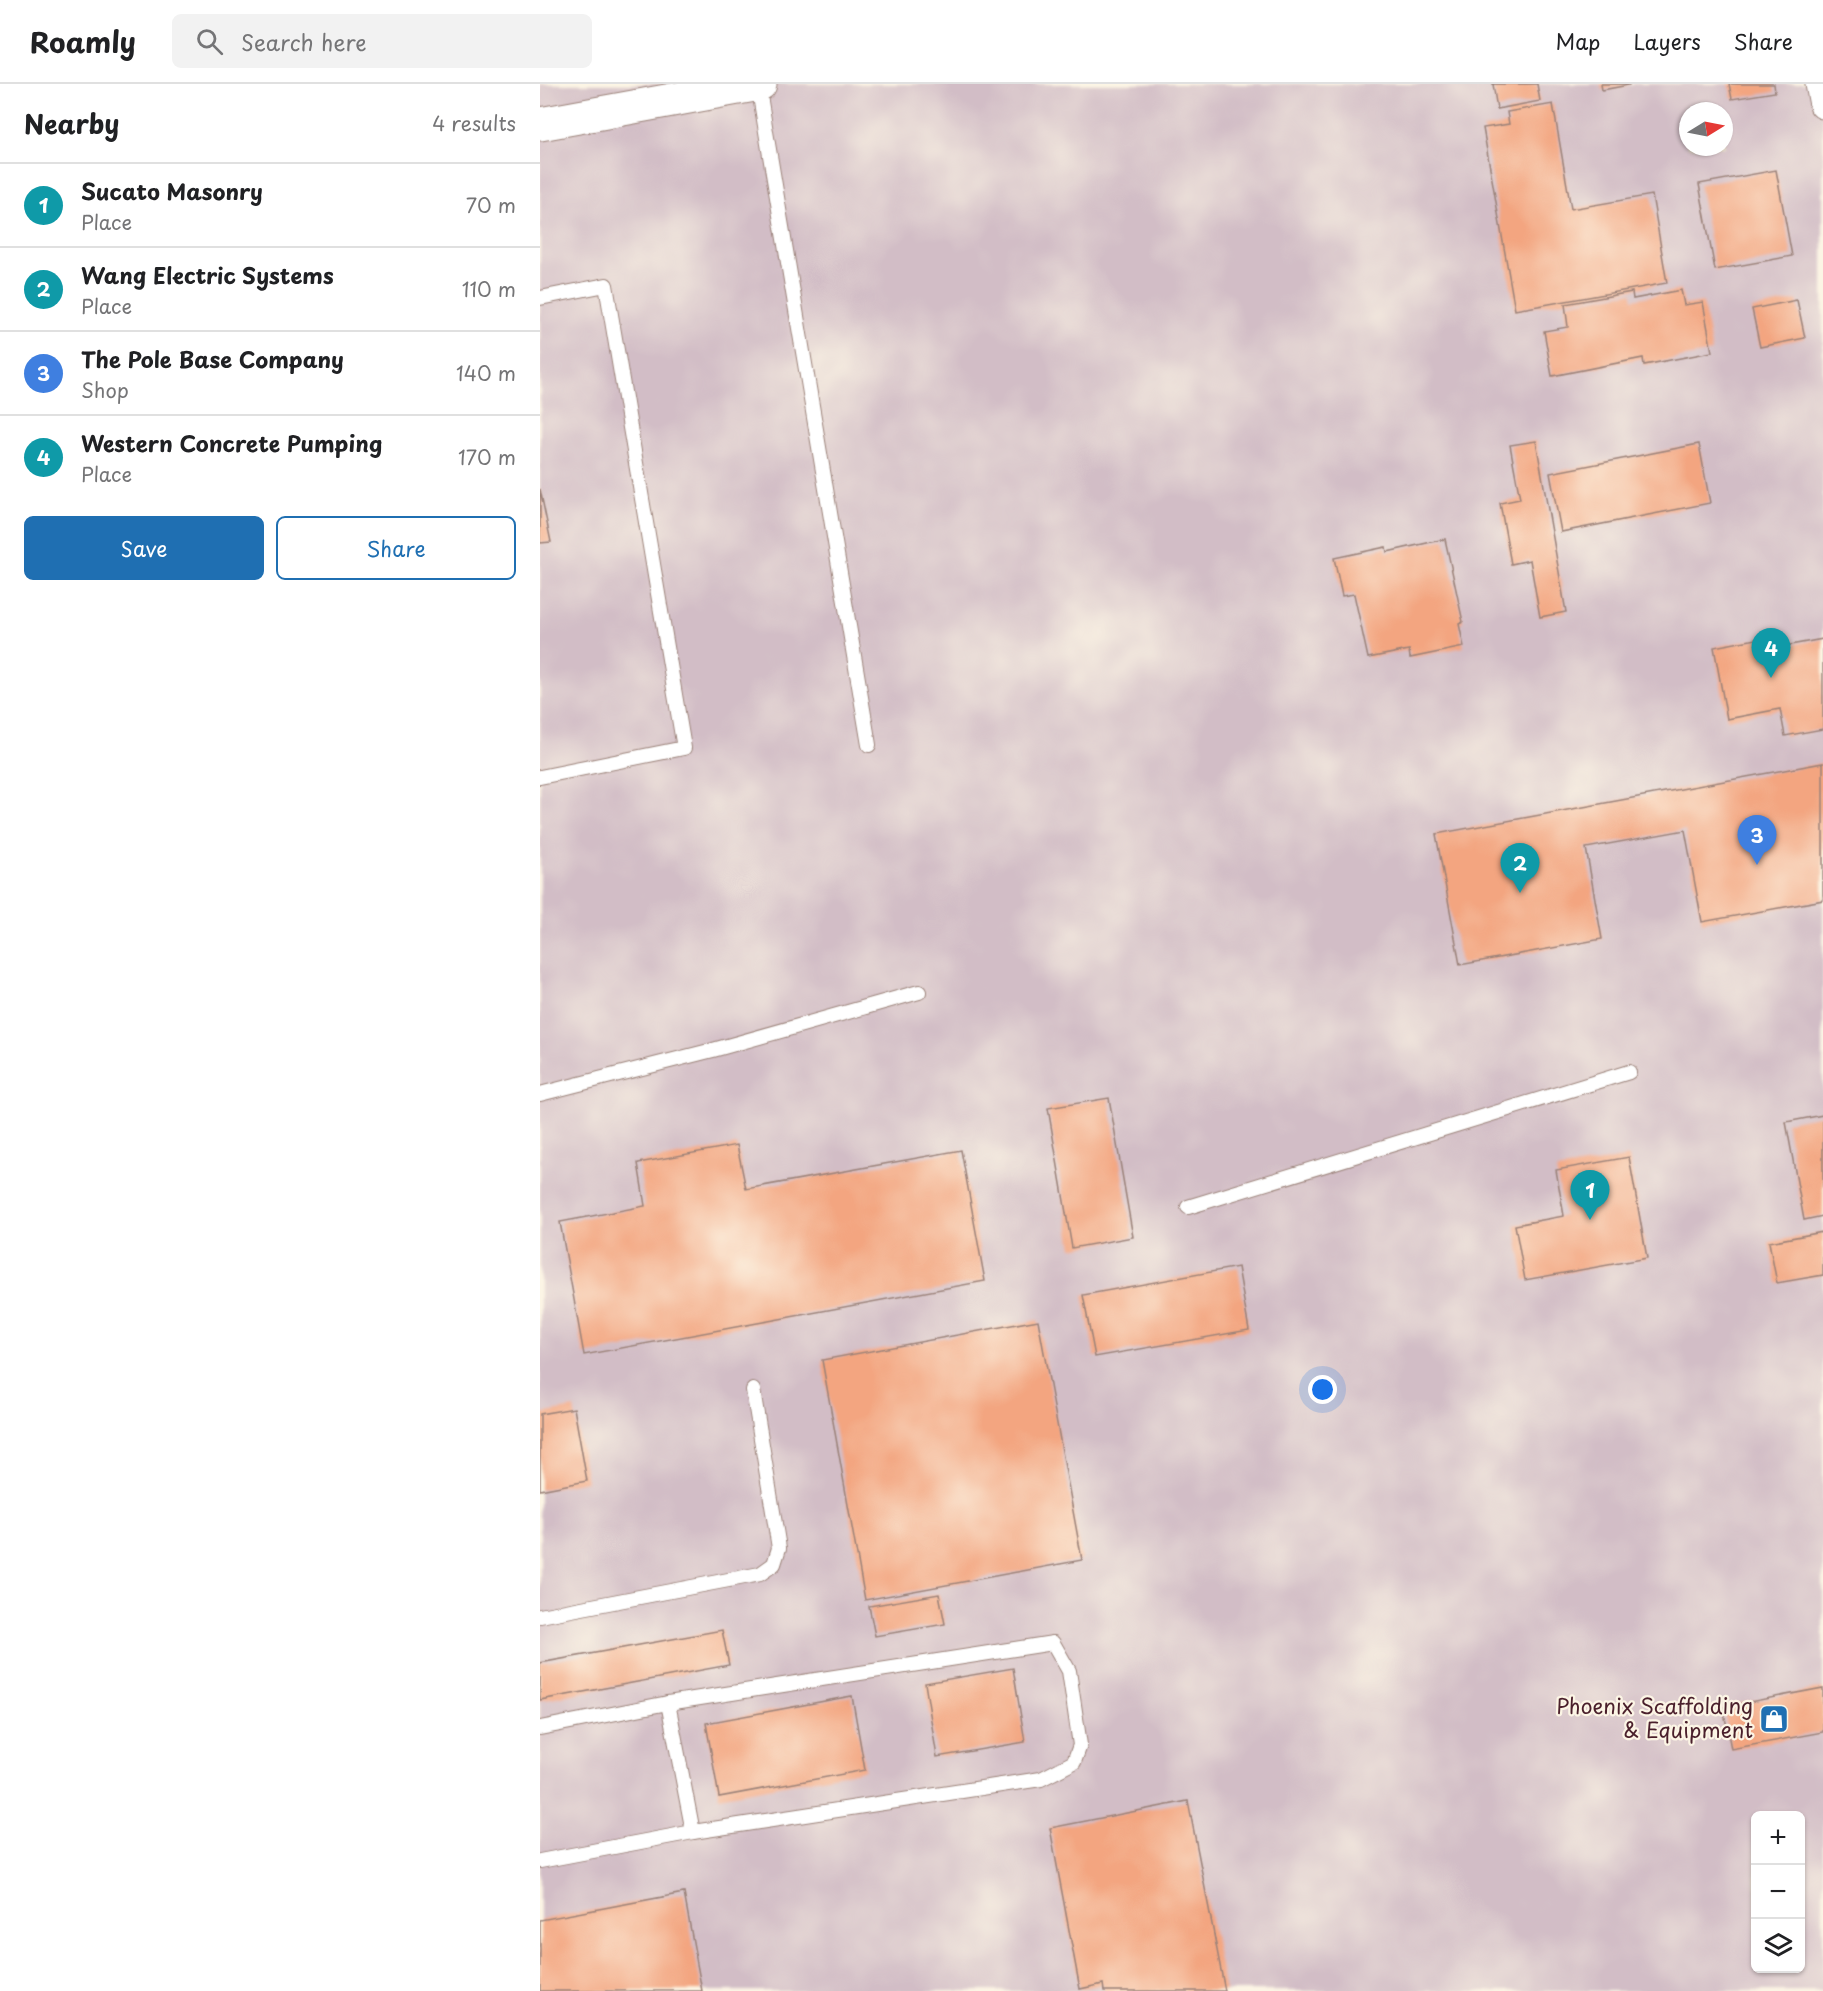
<!DOCTYPE html>
<html lang="en">
<head>
<meta charset="utf-8">
<style>
	:root { --surface:#fff; --page:#f2f2f2; --text:#202124; --muted:#757577; --line:#e0e0e0; --accent:#1f6fb2 }
	body { margin:0; font-family:"Playpen Sans",sans-serif; background:var(--page); color:var(--text) }
	.controls { position:absolute; right:18px; bottom:18px; display:grid; overflow:hidden; border-radius:9px; box-shadow:0 2px 4px #0004 }
	.controls button { width:54px; height:54px; display:grid; place-items:center; padding:0; border:0; border-bottom:2px solid var(--line); background:var(--surface); color:var(--text); font:30px sans-serif }
	.compass { position:absolute; left:1139px; top:18px; width:54px; height:54px; border-radius:50%; background:var(--surface); box-shadow:0 2px 4px #0004; rotate:80deg }
	.you { position:absolute; left:783px; top:1306px; width:21px; height:21px; margin:-15px; border:4px solid #fff; border-radius:50%; background:#1a73e8; box-shadow:0 0 0 9px #1a73e833 }
	.badge { display:grid; place-items:center; width:39px; height:39px; border-radius:50%; background:var(--accent); color:#fff; font-size:20px; font-weight:700 }
	.pin { position:absolute; translate:-50% -50px; filter:drop-shadow(0 2px 3px #0008) }
	.pin::after { content:''; position:absolute; top:32px; width:21px; height:18px; background:inherit; clip-path:polygon(0 0,100% 0,50% 100%) }
	.list { margin:0; padding:0; list-style:none }
	h2 { display:flex; justify-content:space-between; align-items:center; height:78px; margin:0; padding:0 24px; font-size:26px }
	h2 small { font-size:20px; font-weight:400; color:var(--muted) }
	.list li { display:grid; grid-template-columns:39px 1fr auto; gap:18px; align-items:center; box-sizing:border-box; height:84px; padding:0 24px; border-top:2px solid var(--line) }
	.list b { display:block; font-size:22px; white-space:nowrap }
	.list p { margin:0; font-size:20px; white-space:nowrap; color:var(--muted) }
	.list em { font-size:20px; font-style:normal; color:var(--muted) }
	.actions { display:flex; gap:12px; padding:18px 24px }
	.actions a { flex:1; padding:14px 0; border:2px solid var(--accent); border-radius:9px; text-align:center; font-size:21px; color:var(--accent) }
	.actions .main { background:var(--accent); color:#fff }
	.icon { flex:none; width:33px; height:33px; fill:none; stroke:currentColor; stroke-width:2; stroke-linecap:round; stroke-linejoin:round }
	.map { position:relative; flex:none; width:1283px; height:1907px; overflow:hidden }
	header { display:flex; align-items:center; gap:36px; box-sizing:border-box; height:84px; padding:0 30px; background:var(--surface); border-bottom:2px solid var(--line) }
	header strong { font-size:28px }
	nav { display:flex; gap:33px; margin-inline-start:auto; font-size:21px }
	.search { width:420px; height:54px; background:var(--page); display:flex; align-items:center; gap:15px; box-sizing:border-box; padding:0 21px; border-radius:9px; color:var(--muted); font-size:22px }
	main { display:flex }
	aside { flex:1; background:var(--surface) }
	.map>svg:first-child { display:block }
	.industrial { fill:#d2bdc6; fill-rule:evenodd }
	.building { fill:#f3a580 }
	.lines { fill:none; stroke-linecap:round; stroke-linejoin:round }
	.service-casing { stroke:#9b8279; stroke-width:16 }
	.minor-casing { stroke:#9b8279; stroke-width:29 }
	.secondary-casing { stroke:#9b8279; stroke-width:35 }
	.service { stroke:#fff; stroke-width:14 }
	.minor { stroke:#fff; stroke-width:27 }
	.secondary { stroke:#fff; stroke-width:33 }
	.labels { text-anchor:middle; stroke-width:4.5; stroke-linejoin:round; paint-order:stroke }
	.poi-label { font-size:21px; fill:#4a1f2b; stroke:#fcf5e5; text-anchor:end }
</style>
</head>
<body>
<header>
<strong>Roamly</strong>
<div class="search"><svg class="icon" aria-label="search" viewBox="0 0 24 24"><circle cx="10" cy="10" r="6"/><path d="M15 15l6 6"/></svg>Search here</div>
<nav><a>Map</a><a>Layers</a><a>Share</a></nav>
</header>
<main>
<aside>
<h2>Nearby<small>4 results</small></h2>
<ul class="list">
<li><span class="badge" style="background:#0f9aa8">1</span><div><b>Sucato Masonry</b><p>Place</p></div><em>70 m</em></li>
<li><span class="badge" style="background:#0f9aa8">2</span><div><b>Wang Electric Systems</b><p>Place</p></div><em>110 m</em></li>
<li><span class="badge" style="background:#3f7fe0">3</span><div><b>The Pole Base Company</b><p>Shop</p></div><em>140 m</em></li>
<li><span class="badge" style="background:#0f9aa8">4</span><div><b>Western Concrete Pumping</b><p>Place</p></div><em>170 m</em></li>
</ul>
<div class="actions"><a class="main">Save</a><a>Share</a></div>
</aside>
<div class="map">
<svg width="1283" height="1907" viewBox="0 0 1283 1907">
	<rect width="100%" height="100%" fill="#fcf5e5"/>
	<filter id="ink" filterUnits="userSpaceOnUse"><feTurbulence type="fractalNoise" baseFrequency=".0167" numOctaves="2"/><feDisplacementMap in="SourceGraphic" scale="12" xChannelSelector="R" yChannelSelector="G"/><feConvolveMatrix kernelMatrix="1 2 1 2 8 2 1 2 1" color-interpolation-filters="sRGB"/></filter>
	<filter id="wash" filterUnits="userSpaceOnUse"><feTurbulence type="fractalNoise" baseFrequency=".008" numOctaves="4" result="noise"/><feDisplacementMap in="SourceGraphic" scale="24" xChannelSelector="R" yChannelSelector="G"/><feGaussianBlur stdDeviation="1.35" result="paint"/><feColorMatrix in="noise" values="0 0 0 0 0 0 0 0 0 0 0 0 0 0 0 0 0 1.4 0 .05"/><feComposite in="paint" operator="in"/></filter>
	<g filter="url(#wash)">
		<rect width="100%" height="100%" fill="#ece5c7"/>
		<!-- industrial -->
		<path class="industrial" d="M0,0H1283V1907H0ZM1148,27H1184V63H1148ZM1216,1732H1260V1884H1216Z"/>
		<g id="blocks">
			<!-- building -->
			<g class="building">
				<path d="M953,0H997L1000,17L957,25Z"/>
				<path d="M1061,0H1089V1L1062,6Z"/>
				<path d="M1189,0H1234L1235,8L1192,15Z"/>
				<path d="M1013,20L1031,125L1112,111L1127,199L975,226L943,44L969,40L967,28Z"/>
				<path d="M1236,86L1252,172L1175,186L1159,100Z"/>
				<path d="M1141,206L1144,221L1163,218L1172,268L1104,281L1103,274L1012,292L1004,247L1028,243L1025,220L1092,208L1093,215Z"/>
				<path d="M1257,216L1265,254L1220,263L1212,225Z"/>
				<path d="M996,357L1026,528L1000,533L990,476L971,480L960,419L980,415L970,361Z"/>
				<path d="M1159,360L1170,419L1021,448L1010,389Z"/>
				<path d="M0,405L11,458L0,459Z"/>
				<path d="M905,455L923,538L919,540L924,563L870,574L869,566L828,574L814,510L802,512L794,474L846,463L847,468Z"/>
				<path d="M1232,552L1234,564L1283,555V645L1245,652L1240,625L1187,635L1174,563Z"/>
				<path d="M1283,679V816L1162,838L1145,746L1046,764L1062,855L920,881L896,750Z"/>
				<path d="M569,1014L593,1153L532,1164L508,1024Z"/>
				<path d="M1283,1031V1132L1264,1136L1246,1038Z"/>
				<path d="M197,1061L206,1105L421,1066L445,1197L44,1271L20,1138L105,1122L98,1079Z"/>
				<path d="M1089,1073L1107,1174L985,1196L975,1141L1024,1132L1016,1086Z"/>
				<path d="M1283,1148V1191L1237,1199L1229,1158Z"/>
				<path d="M698,1183L709,1246L555,1273L543,1211Z"/>
				<path d="M498,1236L542,1476L325,1516L282,1276Z"/>
				<path d="M34,1324L47,1397L0,1406V1330Z"/>
				<path d="M399,1510L405,1540L335,1552L329,1522Z"/>
				<path d="M182,1546L189,1581L0,1616V1579Z"/>
				<path d="M473,1584L485,1658L397,1673L385,1599Z"/>
				<path d="M1283,1604V1648L1191,1665L1183,1623Z"/>
				<path d="M312,1612L325,1686L179,1713L166,1639Z"/>
				<path d="M648,1717L685,1907H564L563,1900L540,1905L510,1744Z"/>
				<path d="M144,1809L162,1907H0V1836Z"/>
			</g>
		</g>
	</g>
	<g filter="url(#ink)">
		<use href="#blocks" fill-opacity="0" stroke="#9b8279" stroke-width="1.5"/>
		<g class="lines">
			<!-- service casing -->
			<g class="service-casing">
				<g id="service">
					<path d="M218,0L329,661"/>
					<path d="M0,214L66,201L144,664L0,693"/>
					<path d="M0,1010L173,966L379,908"/>
					<path d="M648,1123L1089,988"/>
					<path d="M0,1532L220,1490L234,1480L239,1464L213,1306"/>
					<path d="M128,1619L513,1559L529,1587L540,1661L534,1678L501,1695L153,1748"/>
					<path d="M0,1644L128,1619L153,1748L0,1777"/>
				</g>
			</g>
			<!-- minor casing -->
			<g class="minor-casing">
				<path id="minor" d="M1279,0L1283,21"/>
			</g>
			<!-- secondary casing -->
			<g class="secondary-casing">
				<path id="secondary" d="M0,40L220,0"/>
			</g>
			<!-- service -->
			<use href="#service" class="service"/>
			<!-- minor -->
			<use href="#minor" class="minor"/>
			<!-- secondary -->
			<use href="#secondary" class="secondary"/>
		</g>
	</g>
	<!-- icons -->
	<defs>
		<g id="shop-square" transform="scale(1.5)"><rect x="-9" y="-9" width="18" height="18" rx="4" fill="#1f6fb2" stroke="#fcf5e5"/><path d="M-5-2.5h2.3a2.7 3.5 0 0 1 5.4 0H5L5.5 6h-11ZM-1.5-2.5h3a1.5 2.3 0 0 0-3 0Z" fill="#fff"/></g>
	</defs>
	<g fill-rule="evenodd">
		<use href="#shop-square" x="1234" y="1635"/>
	</g>
	<g class="labels">
		<!-- poi labels -->
		<g class="poi-label">
			<text x="1213" y="1630">Phoenix Scaffolding<tspan x="1213" dy="24">&amp; Equipment</tspan></text>
		</g>
	</g>
</svg>
<div class="controls">
<button>+</button>
<button>−</button>
<button><svg class="icon" aria-label="layers" viewBox="0 0 24 24"><path d="M12 4l9 5-9 5-9-5zM3 14l9 5 9-5"/></svg></button>
</div>
<svg class="compass" viewBox="-18 -18 36 36"><path d="M0-13l5 13h-10z" fill="#e53935"/><path d="M0 13l5-13h-10z" fill="#757577"/></svg>
<div class="you"></div>
<div class="pin badge" style="left:1050px;top:1136px;background:#0f9aa8">1</div>
<div class="pin badge" style="left:980px;top:809px;background:#0f9aa8">2</div>
<div class="pin badge" style="left:1217px;top:781px;background:#3f7fe0">3</div>
<div class="pin badge" style="left:1231px;top:594px;background:#0f9aa8">4</div>
</div>
</main>
</body>
</html>
